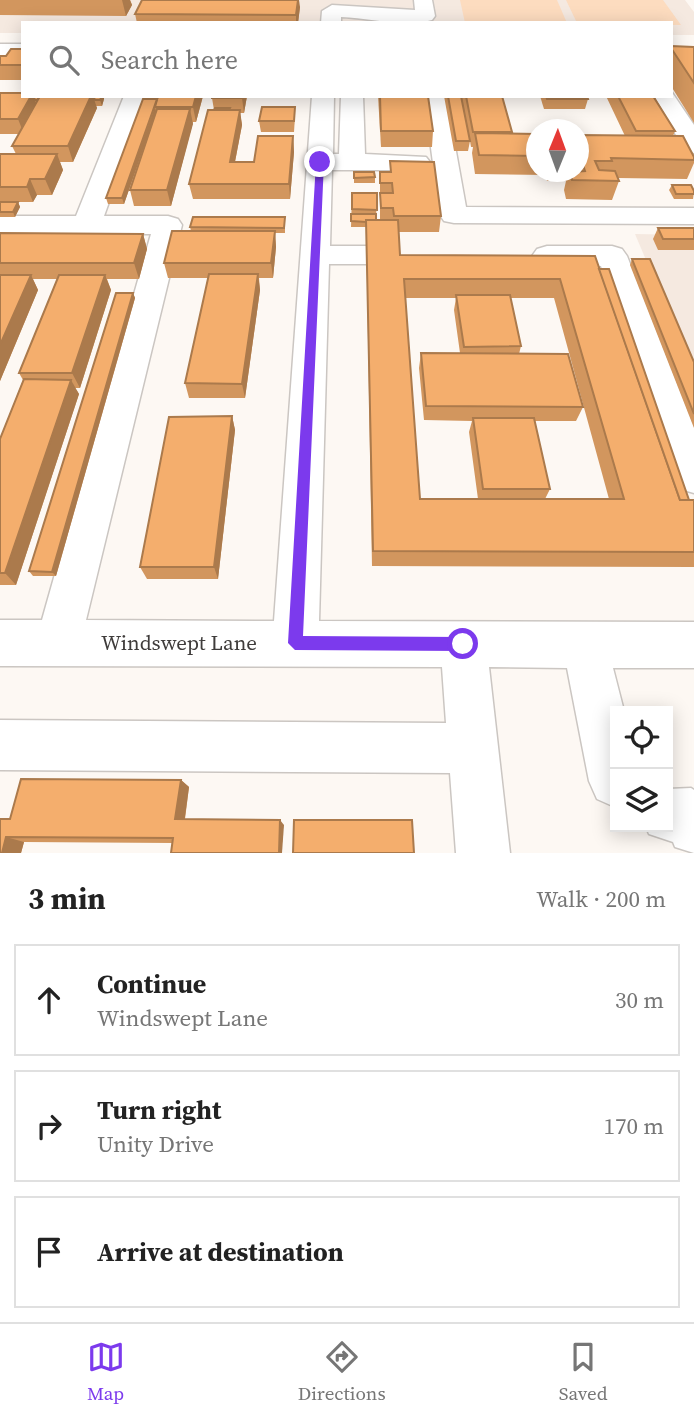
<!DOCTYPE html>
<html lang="en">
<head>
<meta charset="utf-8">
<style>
	:root { --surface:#fff; --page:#f2f2f2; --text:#222; --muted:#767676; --line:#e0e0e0; --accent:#7c3aed }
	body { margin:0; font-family:"Source Serif 4",serif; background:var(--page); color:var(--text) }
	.controls { position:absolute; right:21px; bottom:21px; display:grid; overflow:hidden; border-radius:0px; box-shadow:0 4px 18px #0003 }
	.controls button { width:63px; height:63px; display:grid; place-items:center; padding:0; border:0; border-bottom:2px solid var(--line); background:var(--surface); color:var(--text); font:35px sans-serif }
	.compass { position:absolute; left:526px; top:119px; width:63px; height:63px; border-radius:50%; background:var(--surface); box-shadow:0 4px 18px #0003; rotate:1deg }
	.stop { position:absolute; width:21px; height:21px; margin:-16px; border:5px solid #7c3aed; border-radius:50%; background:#fff }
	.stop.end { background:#7c3aed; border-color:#fff; box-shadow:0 2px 7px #0008 }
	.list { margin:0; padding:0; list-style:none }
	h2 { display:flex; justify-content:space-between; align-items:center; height:91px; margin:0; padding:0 28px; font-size:30px }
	h2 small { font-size:23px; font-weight:400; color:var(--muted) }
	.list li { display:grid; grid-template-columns:46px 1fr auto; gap:21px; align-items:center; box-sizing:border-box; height:112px; margin:0 14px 14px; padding:0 14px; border:2px solid var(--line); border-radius:0px }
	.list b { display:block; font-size:26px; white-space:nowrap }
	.list p { margin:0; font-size:23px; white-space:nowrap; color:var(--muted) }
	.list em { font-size:23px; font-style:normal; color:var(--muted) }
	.icon { flex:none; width:38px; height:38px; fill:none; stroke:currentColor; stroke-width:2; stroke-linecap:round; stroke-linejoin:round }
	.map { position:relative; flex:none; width:694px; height:853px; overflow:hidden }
	.search { position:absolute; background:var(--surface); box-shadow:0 4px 18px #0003; left:21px; right:21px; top:21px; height:77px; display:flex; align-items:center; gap:18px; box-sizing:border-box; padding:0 24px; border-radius:0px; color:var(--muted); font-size:26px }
	.sheet { height:469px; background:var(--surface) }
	nav { display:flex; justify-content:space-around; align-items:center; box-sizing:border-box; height:98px; border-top:2px solid var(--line); background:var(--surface); font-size:19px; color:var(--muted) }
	nav a { display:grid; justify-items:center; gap:4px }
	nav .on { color:var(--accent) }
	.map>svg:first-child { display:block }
	.built { fill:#f5e9e0 }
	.green { fill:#fddcbf }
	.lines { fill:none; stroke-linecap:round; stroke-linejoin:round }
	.minor-casing { stroke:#cbc6c2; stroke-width:3 }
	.minor { fill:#fff; fill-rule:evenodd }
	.wall { fill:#d2965e; fill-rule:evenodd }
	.shaded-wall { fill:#ab7a4c }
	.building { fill:#f4ae6d; stroke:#ab7a4c; stroke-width:2; fill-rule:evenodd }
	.route { fill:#7c3aed }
	.labels { text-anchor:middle; stroke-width:5; stroke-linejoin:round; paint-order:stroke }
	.near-street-label { font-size:21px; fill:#3f3c3b; stroke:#fff }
</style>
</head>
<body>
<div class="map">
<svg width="694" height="853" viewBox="0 0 694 853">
	<rect width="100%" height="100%" fill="#fdf8f3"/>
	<!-- built -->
	<g class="built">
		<path d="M0,0H685L694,12V35H671V23H23V33H0Z"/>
		<path d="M635,234L694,235V373Z"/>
	</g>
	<!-- green -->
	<g class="green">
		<path d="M460,0H557L567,23H465Z"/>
		<path d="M566,0H663L681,25H671V23H577Z"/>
	</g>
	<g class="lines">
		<!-- minor casing -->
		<g class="minor-casing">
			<g id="minor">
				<path d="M414,0H432L435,16L432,20C402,28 371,18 341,17V23H321L322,11L332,5L415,10Z"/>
				<rect x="0" y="44" width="23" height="12"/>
				<path d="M671,91L694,125V153L685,151L654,96H671Z"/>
				<path d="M124,96H147L104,216H168L178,219L182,225L86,620L274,621L312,96H334L333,154H339L341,96H363L365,154L426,157L430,162L426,167L417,170H332L330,246H366L376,248L381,255L376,262L366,264H329L319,621L694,622V668H613L624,711H615V807L597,799L589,781L567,668L489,667L510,853H456L450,773L0,770V720L446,723L442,667L0,666V620H42L151,234H0V216H76Z"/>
				<path d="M424,96H446L466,207L694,208V224L454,223L444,221L440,215Z"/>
				<path d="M547,246H612L622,249L627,256L694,427V493L680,489L675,477L601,266H547L537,263L532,256L537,249Z"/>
				<path d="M691,788L694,790V853L675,847L673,842L649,834L646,827H668V789Z"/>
			</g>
		</g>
		<!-- minor -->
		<use href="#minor" class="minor"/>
	</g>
	<!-- wall -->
	<g class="wall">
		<path d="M0,0H130L132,5L126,16L0,15Z"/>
		<path d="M300,7L298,23H137L135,14Z"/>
		<path d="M671,46L694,47V123L671,86Z"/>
		<path d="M23,49V80H0V56H6Z"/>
		<path d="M0,93L23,96H104V99L102,106H96L97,108L73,162H60L63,170L52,195H37L33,202H18L20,207L15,217H0V154H16L12,146L19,134H0Z"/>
		<path d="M203,96L196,122H193L171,206H134L130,190L156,112L124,204H108L106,198L143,99Z"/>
		<path d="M247,96L244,113H240L242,125L235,162H254L293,136L294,152L290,199H193L189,184L214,110L212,98Z"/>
		<path d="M378,96H428L433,131L432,147H381Z"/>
		<path d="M444,96H502L512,132L511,134H536V172H578V135L625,136L606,96H654L675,131L673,136L694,157V163L687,179L618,178L619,181L612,200L566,199L564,190L566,181H547L546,175L475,174L472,153L473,147H471L470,141L468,151H454Z"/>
		<path d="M540,96H587L588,99L585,109H544Z"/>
		<path d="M295,117L294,132H261L259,121Z"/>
		<path d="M390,161L441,216L439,232H399L400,255L595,256L689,500H694V567L372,566L366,227H351L352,193H377L376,220H380V172H390ZM405,298H456L454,310L460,353H421L419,368L424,420L472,421L469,432L478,499H420ZM510,298H554L609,499H545L550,489L535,421H576L583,407L519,354L521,346Z"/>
		<path d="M354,172L375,177V183H354Z"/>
		<path d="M672,185L694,191L693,199H674L669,190Z"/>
		<path d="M285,217V233H275L276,247L273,278H259L260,290L245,398H189L185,383L208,278H168L164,263L191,231L190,227Z"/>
		<path d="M658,228H694V250H658L653,239Z"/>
		<path d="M0,233L143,234L147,249L139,279H107L111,290L80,388H75L79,394L16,585H0V439L23,380L19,373L57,279H33L38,290L0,381Z"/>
		<path d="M632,259L694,362V428L630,265Z"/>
		<path d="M133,293L135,298L56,576H33L29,571Z"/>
		<path d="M232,416L235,430L218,579H147L140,567Z"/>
		<path d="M181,780L189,787L185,819L284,825L172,843L24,842L21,853H0L10,819Z"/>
	</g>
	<!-- shaded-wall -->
	<g class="shaded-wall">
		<path d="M122,0H130L132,5L126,16Z"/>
		<path d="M298,0H299L300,7L298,23H296V15Z"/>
		<path d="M31,96H33L38,108L24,134L18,119Z"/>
		<path d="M91,96H93L97,108L73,162L68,146Z"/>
		<path d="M102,96H104V99L102,106L100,100Z"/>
		<path d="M196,96H203L196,122L193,107Z"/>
		<path d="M242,96H247L244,113L242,98Z"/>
		<path d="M155,107L156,112L124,204L122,198Z"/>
		<path d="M190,109L193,124L171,206L167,190Z"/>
		<path d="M240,110L242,125L232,177L230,162Z"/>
		<path d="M293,136L294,152L290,199L289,184Z"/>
		<path d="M57,154L63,170L52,195L45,179Z"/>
		<path d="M30,179L37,195L33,202L27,187Z"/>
		<path d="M18,202L20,207L15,217L13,212Z"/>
		<path d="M275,231L276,247L273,278L271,263Z"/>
		<path d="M143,234L147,249L139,279L134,263Z"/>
		<path d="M258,274L260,290L245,398L242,384Z"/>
		<path d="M31,275L38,290L0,381V345Z"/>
		<path d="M105,275L111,290L80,388L72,373Z"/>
		<path d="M133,293L135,298L56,576L52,572Z"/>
		<path d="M71,380L79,394L16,585L5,573Z"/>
		<path d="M232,416L235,430L218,579L214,567Z"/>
		<path d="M181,780L189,787L184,824L175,819Z"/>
		<path d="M280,820L284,825L282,853H279Z"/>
		<path d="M6,837L24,842L21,853H2Z"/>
	</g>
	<!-- building -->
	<g class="building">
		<path d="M142,0H298L296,15L135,14Z"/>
		<path d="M671,46L694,47V83L671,48Z"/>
		<path d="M11,49H23V65H0V56H6Z"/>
		<path d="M0,93H23V96H31L18,119H0Z"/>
		<path d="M33,96H40L37,100H35Z"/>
		<path d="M40,96H91L68,146H12Z"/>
		<path d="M93,96H102L100,100H95Z"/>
		<path d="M158,96H196L193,107H155Z"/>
		<rect x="212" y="96" width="30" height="2"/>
		<path d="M380,96H428L433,131H381Z"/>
		<path d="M448,96H461L470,141H456Z"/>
		<path d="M466,96H502L512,132H473Z"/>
		<path d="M546,96H587L588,99H547Z"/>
		<path d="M618,96H653L675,131H636Z"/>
		<path d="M143,99H157L122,198H106Z"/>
		<path d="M262,107H295L294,121H259Z"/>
		<path d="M215,108H230L229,110H214Z"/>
		<path d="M157,109H190L167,190H130Z"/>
		<path d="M208,110H240L230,162H254L258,136H293L289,184H189Z"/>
		<path d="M475,133L536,134V156L479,155Z"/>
		<path d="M578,135L683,136L694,157V160L611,158L612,161H595L599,170L615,171L619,181L572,180L570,172L585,171L582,162H578Z"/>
		<path d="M0,154H57L45,179H30L27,187H0Z"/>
		<path d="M390,161L434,162L441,216H394L393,208H381L380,193H393L392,183H380V172H391Z"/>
		<path d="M354,172H374L375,177L354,178Z"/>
		<path d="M672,185H691L694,191V194H676Z"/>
		<path d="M352,193H377V210L352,209Z"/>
		<path d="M0,202H18L13,212H0Z"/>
		<path d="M351,214H376V220H366V222L351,221Z"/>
		<path d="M193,217H285L284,228L190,227Z"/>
		<path d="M366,220H398L400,255L595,256L680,500H694V552L373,551ZM404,279H560L624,499H420Z"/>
		<path d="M658,228H694V239H663Z"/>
		<path d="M172,231H275L271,263H164Z"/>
		<path d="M0,233L143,234L134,263H0Z"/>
		<path d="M632,259H650L694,362V414Z"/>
		<path d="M599,269H609L689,500H680Z"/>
		<path d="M209,274H258L242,384L185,383Z"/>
		<path d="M0,275H31L0,345Z"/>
		<path d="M59,275H105L72,373H19Z"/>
		<path d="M116,293H133L52,572L29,571Z"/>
		<path d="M456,295H510L521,346L464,347Z"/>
		<path d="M421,353L568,354L583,407L426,406Z"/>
		<path d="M24,379L71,380L5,573H0V439Z"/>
		<path d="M232,416L214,567H140L169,417Z"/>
		<path d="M473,418H534L550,489H483Z"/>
		<path d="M21,779L181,780L175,819L280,820L279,853H171L173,838L6,837L2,853H0V819H10Z"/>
		<path d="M294,820H412L414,853H293Z"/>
	</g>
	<!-- route -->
	<path class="route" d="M320,160L324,162L303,636L463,637L470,644L463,651L295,650L288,643L316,162Z"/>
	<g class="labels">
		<!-- near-street labels -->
		<g class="near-street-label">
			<text x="179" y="650">Windswept Lane</text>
		</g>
	</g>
</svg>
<div class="controls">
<button><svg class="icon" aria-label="locate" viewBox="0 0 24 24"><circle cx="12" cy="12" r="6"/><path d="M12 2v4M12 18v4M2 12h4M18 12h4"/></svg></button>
<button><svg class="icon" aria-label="layers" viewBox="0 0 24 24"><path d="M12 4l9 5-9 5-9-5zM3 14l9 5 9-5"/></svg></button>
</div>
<svg class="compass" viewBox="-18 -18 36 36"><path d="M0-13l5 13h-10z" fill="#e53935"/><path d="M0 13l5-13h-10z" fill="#767676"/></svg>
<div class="stop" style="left:463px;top:644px"></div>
<div class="stop end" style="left:320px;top:162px"></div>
<div class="search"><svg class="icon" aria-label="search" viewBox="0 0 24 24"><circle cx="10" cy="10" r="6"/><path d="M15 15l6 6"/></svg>Search here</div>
</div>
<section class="sheet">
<h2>3 min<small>Walk · 200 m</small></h2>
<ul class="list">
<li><svg class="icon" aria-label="ahead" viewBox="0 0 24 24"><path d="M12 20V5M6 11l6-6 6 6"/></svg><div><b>Continue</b><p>Windswept Lane</p></div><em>30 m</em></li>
<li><svg class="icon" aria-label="right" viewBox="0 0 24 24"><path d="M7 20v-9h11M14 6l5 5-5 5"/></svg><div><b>Turn right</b><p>Unity Drive</p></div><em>170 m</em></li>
<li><svg class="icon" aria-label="arrive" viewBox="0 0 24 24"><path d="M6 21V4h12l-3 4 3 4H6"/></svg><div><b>Arrive at destination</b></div></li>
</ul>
</section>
<nav>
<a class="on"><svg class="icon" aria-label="map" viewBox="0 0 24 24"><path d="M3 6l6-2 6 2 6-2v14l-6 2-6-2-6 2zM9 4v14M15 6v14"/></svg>Map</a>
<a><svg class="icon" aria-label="directions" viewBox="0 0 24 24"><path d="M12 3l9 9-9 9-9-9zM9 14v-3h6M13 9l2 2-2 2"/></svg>Directions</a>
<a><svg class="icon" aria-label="saved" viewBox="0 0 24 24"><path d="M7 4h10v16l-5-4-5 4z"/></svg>Saved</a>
</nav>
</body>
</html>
